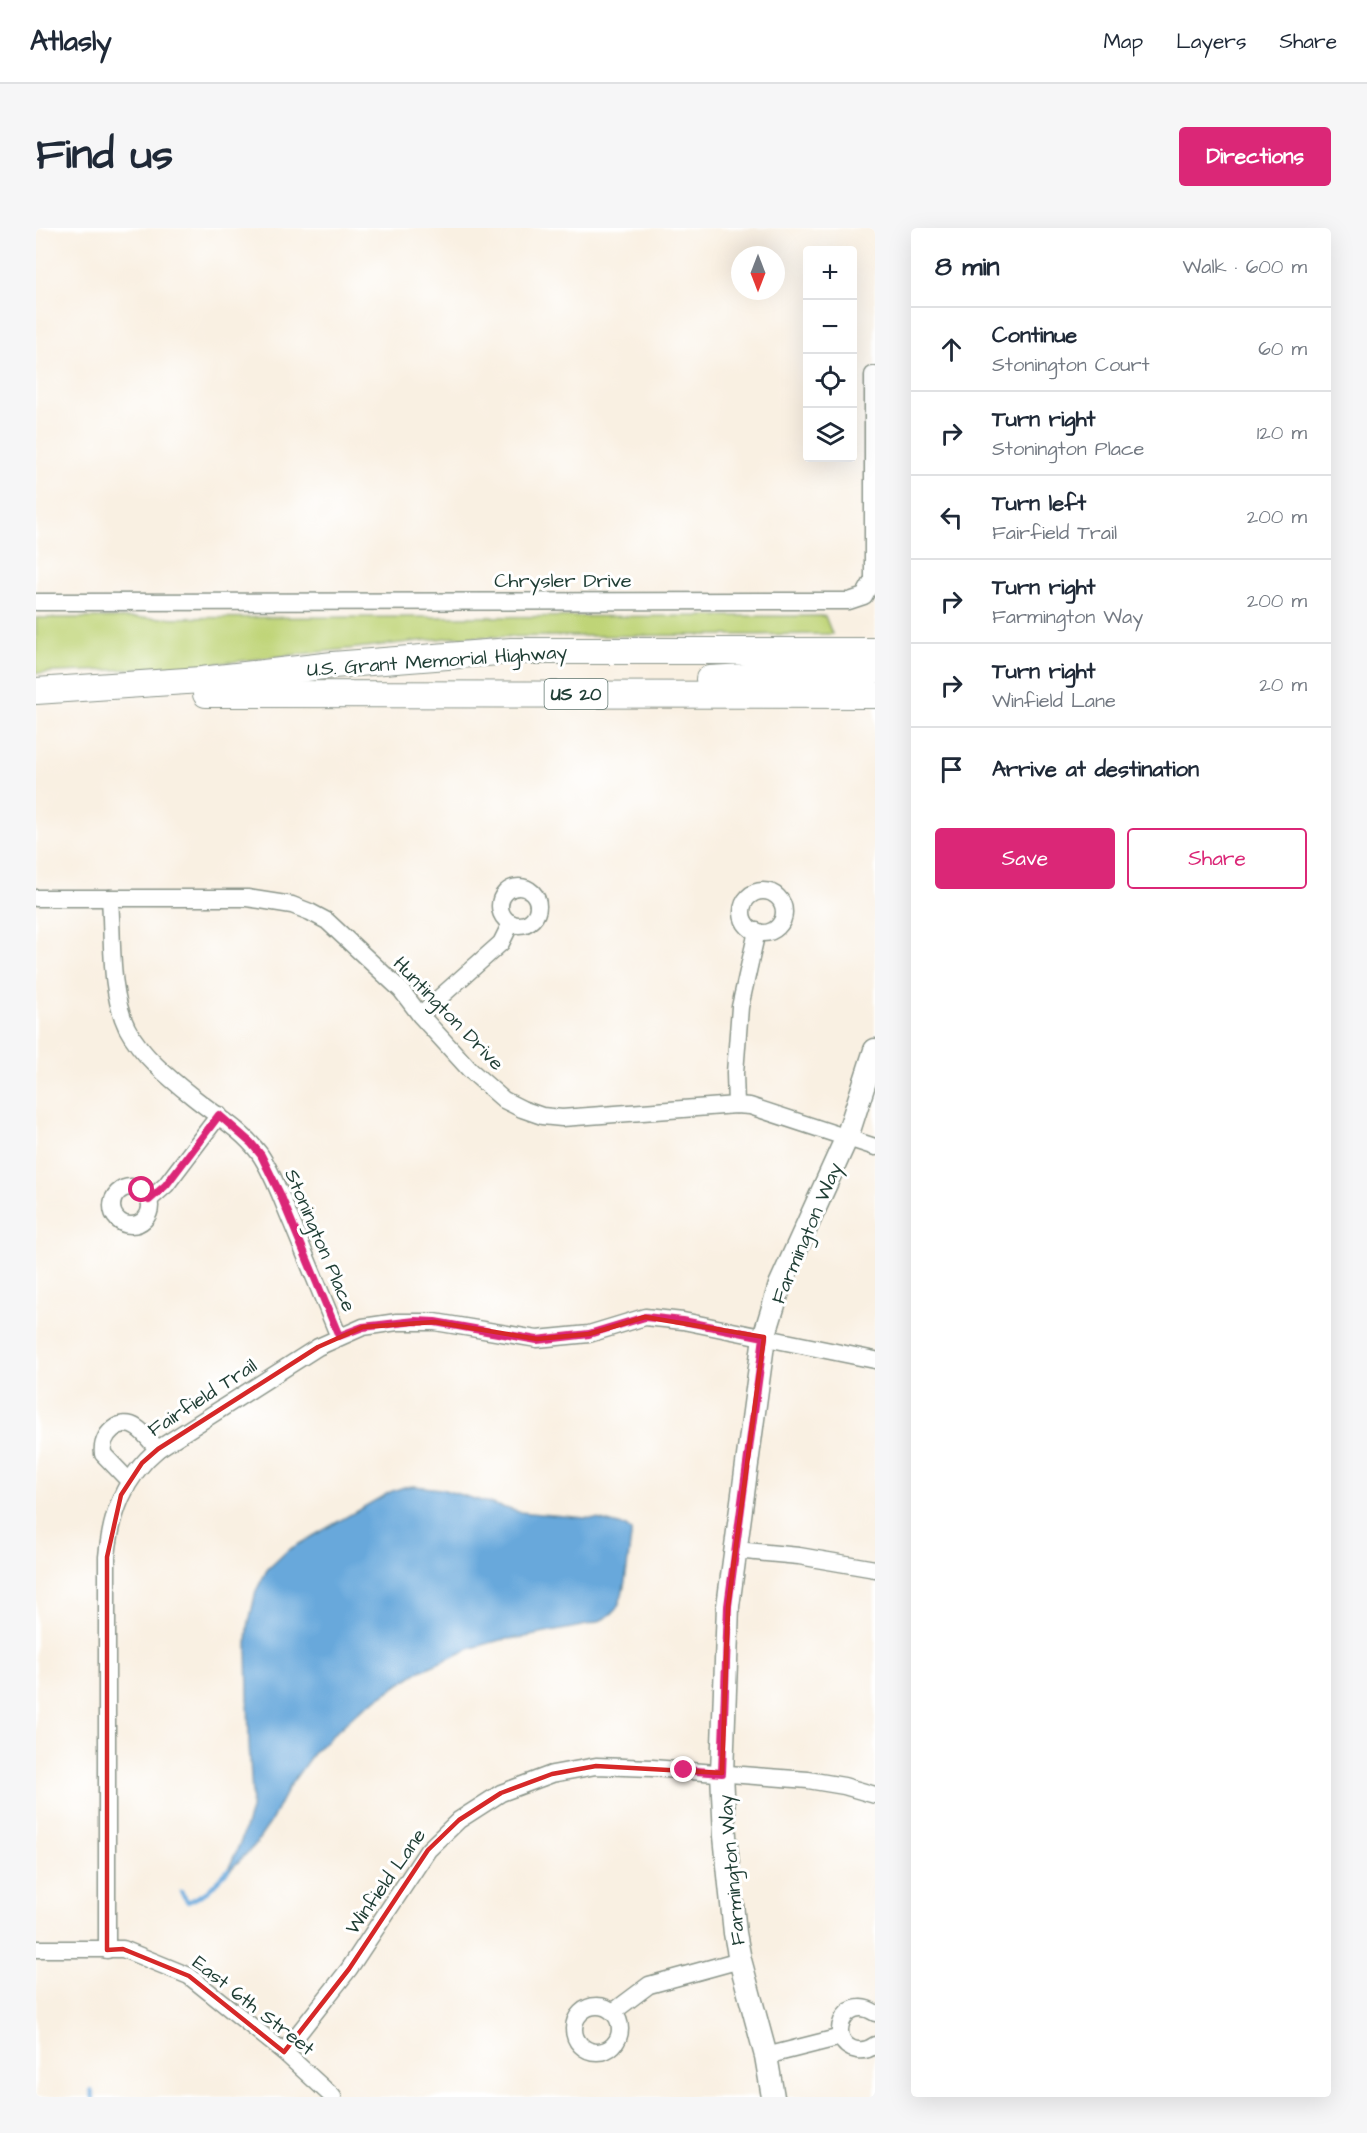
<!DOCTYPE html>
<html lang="en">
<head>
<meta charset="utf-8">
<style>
	:root { --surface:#fff; --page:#f6f6f7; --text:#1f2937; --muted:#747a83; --line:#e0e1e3; --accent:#db2777 }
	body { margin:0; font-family:"Architects Daughter",sans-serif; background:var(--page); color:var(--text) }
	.controls { position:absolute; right:18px; top:18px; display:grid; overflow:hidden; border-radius:6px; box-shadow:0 6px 24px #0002 }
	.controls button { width:54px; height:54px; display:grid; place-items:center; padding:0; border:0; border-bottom:2px solid var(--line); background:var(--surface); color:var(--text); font:30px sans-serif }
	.compass { position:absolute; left:695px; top:18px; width:54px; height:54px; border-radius:50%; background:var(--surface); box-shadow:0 6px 24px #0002; rotate:180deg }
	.stop { position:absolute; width:18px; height:18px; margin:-14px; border:4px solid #db2777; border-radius:50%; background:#fff }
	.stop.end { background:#db2777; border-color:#fff; box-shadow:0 2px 6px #0008 }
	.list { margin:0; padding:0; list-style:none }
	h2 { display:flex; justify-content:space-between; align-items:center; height:78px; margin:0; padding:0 24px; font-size:26px }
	h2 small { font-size:20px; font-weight:400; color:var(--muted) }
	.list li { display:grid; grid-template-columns:39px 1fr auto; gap:18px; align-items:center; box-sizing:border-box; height:84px; padding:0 24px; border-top:2px solid var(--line) }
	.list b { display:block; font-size:22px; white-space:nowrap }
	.list p { margin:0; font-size:20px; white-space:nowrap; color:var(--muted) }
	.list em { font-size:20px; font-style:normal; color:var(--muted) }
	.actions { display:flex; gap:12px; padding:18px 24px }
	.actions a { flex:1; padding:14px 0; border:2px solid var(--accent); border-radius:6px; text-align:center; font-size:21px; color:var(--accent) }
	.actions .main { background:var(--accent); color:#fff }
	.icon { flex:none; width:33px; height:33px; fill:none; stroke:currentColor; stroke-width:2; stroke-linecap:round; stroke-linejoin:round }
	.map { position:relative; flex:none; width:839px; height:1869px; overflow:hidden; border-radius:6px }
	header { display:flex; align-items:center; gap:36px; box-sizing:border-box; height:84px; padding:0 30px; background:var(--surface); border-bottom:2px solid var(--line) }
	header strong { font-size:28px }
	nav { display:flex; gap:33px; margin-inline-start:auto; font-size:21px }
	.intro { display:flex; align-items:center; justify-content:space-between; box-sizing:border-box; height:144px; padding:0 36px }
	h1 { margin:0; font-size:42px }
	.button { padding:15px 27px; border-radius:6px; background:var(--accent); color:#fff; font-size:21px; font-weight:700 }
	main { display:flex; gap:36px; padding:0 36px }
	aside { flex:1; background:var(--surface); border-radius:6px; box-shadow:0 6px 24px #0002 }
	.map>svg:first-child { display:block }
	.green { fill:#bfd477; stroke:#6f8856; stroke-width:1.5 }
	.water { fill:#68a8db; stroke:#447288; stroke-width:1.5 }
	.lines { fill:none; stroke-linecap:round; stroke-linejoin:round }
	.stream { stroke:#68a8db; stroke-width:4.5 }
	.street-casing { stroke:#8c968b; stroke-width:19 }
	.secondary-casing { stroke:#8c968b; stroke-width:25 }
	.primary-casing { stroke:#8c968b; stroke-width:28 }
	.street { stroke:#fff; stroke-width:16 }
	.secondary { stroke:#fff; stroke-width:22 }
	.primary { stroke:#fff; stroke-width:26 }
	.route { stroke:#db2777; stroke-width:8 }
	.marked { fill:none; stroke:#d62828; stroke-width:4.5; stroke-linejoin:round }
	.labels { text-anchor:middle; stroke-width:6; stroke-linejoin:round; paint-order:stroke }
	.shield { fill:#fff; stroke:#627771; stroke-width:1.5 }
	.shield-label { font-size:18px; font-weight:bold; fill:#1f3d34 }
	.street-label { font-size:20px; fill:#1f3d34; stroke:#fff }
</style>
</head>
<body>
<header>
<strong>Atlasly</strong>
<nav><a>Map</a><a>Layers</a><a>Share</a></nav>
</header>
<div class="intro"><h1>Find us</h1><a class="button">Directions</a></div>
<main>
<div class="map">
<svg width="839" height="1869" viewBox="0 0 839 1869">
	<rect width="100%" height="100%" fill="#fff"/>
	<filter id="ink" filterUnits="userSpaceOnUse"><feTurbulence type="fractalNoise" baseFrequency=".0167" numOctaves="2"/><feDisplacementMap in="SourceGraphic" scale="12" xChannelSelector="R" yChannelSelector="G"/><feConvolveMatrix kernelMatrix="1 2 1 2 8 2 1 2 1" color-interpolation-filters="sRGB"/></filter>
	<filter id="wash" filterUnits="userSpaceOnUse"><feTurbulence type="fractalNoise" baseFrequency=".008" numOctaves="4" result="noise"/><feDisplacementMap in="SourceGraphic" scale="24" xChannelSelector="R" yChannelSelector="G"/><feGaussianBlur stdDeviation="1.35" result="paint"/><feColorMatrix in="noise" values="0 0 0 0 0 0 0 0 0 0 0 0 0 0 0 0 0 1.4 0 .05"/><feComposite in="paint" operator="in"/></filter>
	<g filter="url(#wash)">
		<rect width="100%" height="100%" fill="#f9f0e2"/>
		<!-- green -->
		<path class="green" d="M789,388L796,406L419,409L150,439L0,445V390Z"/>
		<!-- water -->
		<path class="water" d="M379,1258L405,1261L483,1284L561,1291L590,1299L595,1303V1309C592,1327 590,1367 580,1381C575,1388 564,1393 556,1396L489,1409L464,1412L436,1420L382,1444L324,1482L278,1524L252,1560L234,1595L218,1618L190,1646L205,1613L215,1582L216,1567L213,1515L211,1418L212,1399L220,1363L231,1342L252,1322L354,1264L368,1259Z"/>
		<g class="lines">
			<!-- stream -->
			<g class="stream">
				<path d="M145,1664L152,1674L172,1663L192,1642"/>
				<path d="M55,1862L57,1869"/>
			</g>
		</g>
	</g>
	<g filter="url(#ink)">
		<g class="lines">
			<!-- street casing -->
			<g class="street-casing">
				<g id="street">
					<path d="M0,374L813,373L828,368L837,352V147H839"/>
					<circle cx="483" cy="678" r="19"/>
					<circle cx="727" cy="684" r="21"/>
					<path d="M0,670H211L256,677L274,684L291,693L365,762L384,787L434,842L468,872L486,881L506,888L526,890L700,877L714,878L839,919"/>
					<path d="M74,670C77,710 73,763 91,800C105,827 133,850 157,869C179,887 205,901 223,925C237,945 246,972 256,995C272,1033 287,1071 303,1109"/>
					<path d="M384,787L465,715L475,695"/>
					<path d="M700,877L699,845L704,779L721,703"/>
					<circle cx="95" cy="978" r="19"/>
					<path d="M113,972L130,957L183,887"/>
					<path d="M93,1253L67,1226C64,1207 84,1188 101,1200C109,1205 115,1215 122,1221"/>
					<path d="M699,1322L763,1328L839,1341"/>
					<path d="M0,1721H87L153,1748L248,1824L297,1869"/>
					<path d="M71,1722V1329C75,1287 88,1249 122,1221L282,1119L327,1099L361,1094H399L501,1111L553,1106L609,1089L647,1093L839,1132"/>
					<circle cx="561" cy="1801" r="23"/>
					<path d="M577,1784L613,1757L704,1732"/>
					<path d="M839,1785C808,1764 788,1815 821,1822C828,1823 834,1821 839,1817"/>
					<path d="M248,1824L313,1741L392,1622L423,1592L465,1565L516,1546L560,1538L616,1540L772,1552L808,1558L839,1567"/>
					<path d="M730,1828L805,1809"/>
				</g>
			</g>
			<!-- secondary casing -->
			<g class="secondary-casing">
				<path id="secondary" d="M737,1869L730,1828L704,1732L699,1705L689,1608L686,1545L692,1378L728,1109L744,1057L811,909L839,822"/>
			</g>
			<!-- primary casing -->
			<g class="primary-casing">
				<g id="primary">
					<path d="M673,451L839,442"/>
					<path d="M0,463L165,452L297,437L475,423H839"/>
					<path d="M170,466L839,467"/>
				</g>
			</g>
			<!-- street -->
			<use href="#street" class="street"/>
			<!-- secondary -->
			<use href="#secondary" class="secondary"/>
			<!-- primary -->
			<use href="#primary" class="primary"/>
		</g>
	</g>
	<g class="lines" filter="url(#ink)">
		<!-- route -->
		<path class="route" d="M106,962L113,972L130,957L183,887L215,915L225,927L244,966L303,1108L327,1099L379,1093L399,1094L501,1112L553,1106L609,1089L647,1093L728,1109L692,1378L686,1545L648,1542"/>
	</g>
	<!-- marked area -->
	<path class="marked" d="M609,1089L728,1109L692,1378L686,1545L560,1538L516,1546L465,1565L423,1592L392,1622L313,1741L248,1824L153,1748L87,1721L71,1722V1329L85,1267L106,1235L122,1221L282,1119L327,1099L399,1094L501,1111L553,1106Z"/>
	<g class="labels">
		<!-- shield labels -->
		<rect class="shield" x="508.5" y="451" width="63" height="30" rx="4.5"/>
		<g class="shield-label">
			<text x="540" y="472">US 20</text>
		</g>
		<!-- street labels -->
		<g class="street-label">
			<text x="527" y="359">Chrysler Drive</text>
			<text transform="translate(401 432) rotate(-4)" y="7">U.S. Grant Memorial Highway</text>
			<text transform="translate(413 785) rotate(46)" y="7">Huntington Drive</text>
			<text transform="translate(770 1005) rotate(-67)" y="7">Farmington Way</text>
			<text transform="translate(285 1012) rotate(67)" y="7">Stonington Place</text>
			<text transform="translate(166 1169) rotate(-33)" y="7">Fairfield Trail</text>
			<text transform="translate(695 1642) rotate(-95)" y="7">Farmington Way</text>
			<text transform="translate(349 1653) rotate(-55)" y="7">Winfield Lane</text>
			<text transform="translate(218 1777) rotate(38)" y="7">East 6th Street</text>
		</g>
	</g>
</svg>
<div class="controls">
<button>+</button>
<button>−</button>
<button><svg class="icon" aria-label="locate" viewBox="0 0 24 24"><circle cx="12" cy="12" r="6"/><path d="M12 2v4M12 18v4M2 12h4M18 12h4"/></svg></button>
<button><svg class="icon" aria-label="layers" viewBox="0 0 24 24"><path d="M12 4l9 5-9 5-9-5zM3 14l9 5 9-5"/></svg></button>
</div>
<svg class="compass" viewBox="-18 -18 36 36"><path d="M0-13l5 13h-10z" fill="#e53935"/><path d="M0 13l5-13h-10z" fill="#747a83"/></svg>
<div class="stop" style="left:106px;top:962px"></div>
<div class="stop end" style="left:648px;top:1542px"></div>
</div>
<aside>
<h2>8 min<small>Walk · 600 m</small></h2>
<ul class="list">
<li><svg class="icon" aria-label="ahead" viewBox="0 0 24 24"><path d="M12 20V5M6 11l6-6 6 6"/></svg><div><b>Continue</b><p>Stonington Court</p></div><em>60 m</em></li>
<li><svg class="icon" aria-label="right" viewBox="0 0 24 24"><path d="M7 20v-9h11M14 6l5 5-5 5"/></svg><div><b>Turn right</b><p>Stonington Place</p></div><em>120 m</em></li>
<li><svg class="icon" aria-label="left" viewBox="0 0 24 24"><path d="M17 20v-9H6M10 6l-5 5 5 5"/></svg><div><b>Turn left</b><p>Fairfield Trail</p></div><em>200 m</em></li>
<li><svg class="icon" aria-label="right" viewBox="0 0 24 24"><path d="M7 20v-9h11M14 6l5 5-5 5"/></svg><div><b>Turn right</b><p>Farmington Way</p></div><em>200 m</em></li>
<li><svg class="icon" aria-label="right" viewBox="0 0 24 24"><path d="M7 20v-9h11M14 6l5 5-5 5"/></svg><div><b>Turn right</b><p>Winfield Lane</p></div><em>20 m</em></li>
<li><svg class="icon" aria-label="arrive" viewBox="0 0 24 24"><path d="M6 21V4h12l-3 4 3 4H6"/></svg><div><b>Arrive at destination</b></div></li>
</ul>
<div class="actions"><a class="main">Save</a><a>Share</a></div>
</aside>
</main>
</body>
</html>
